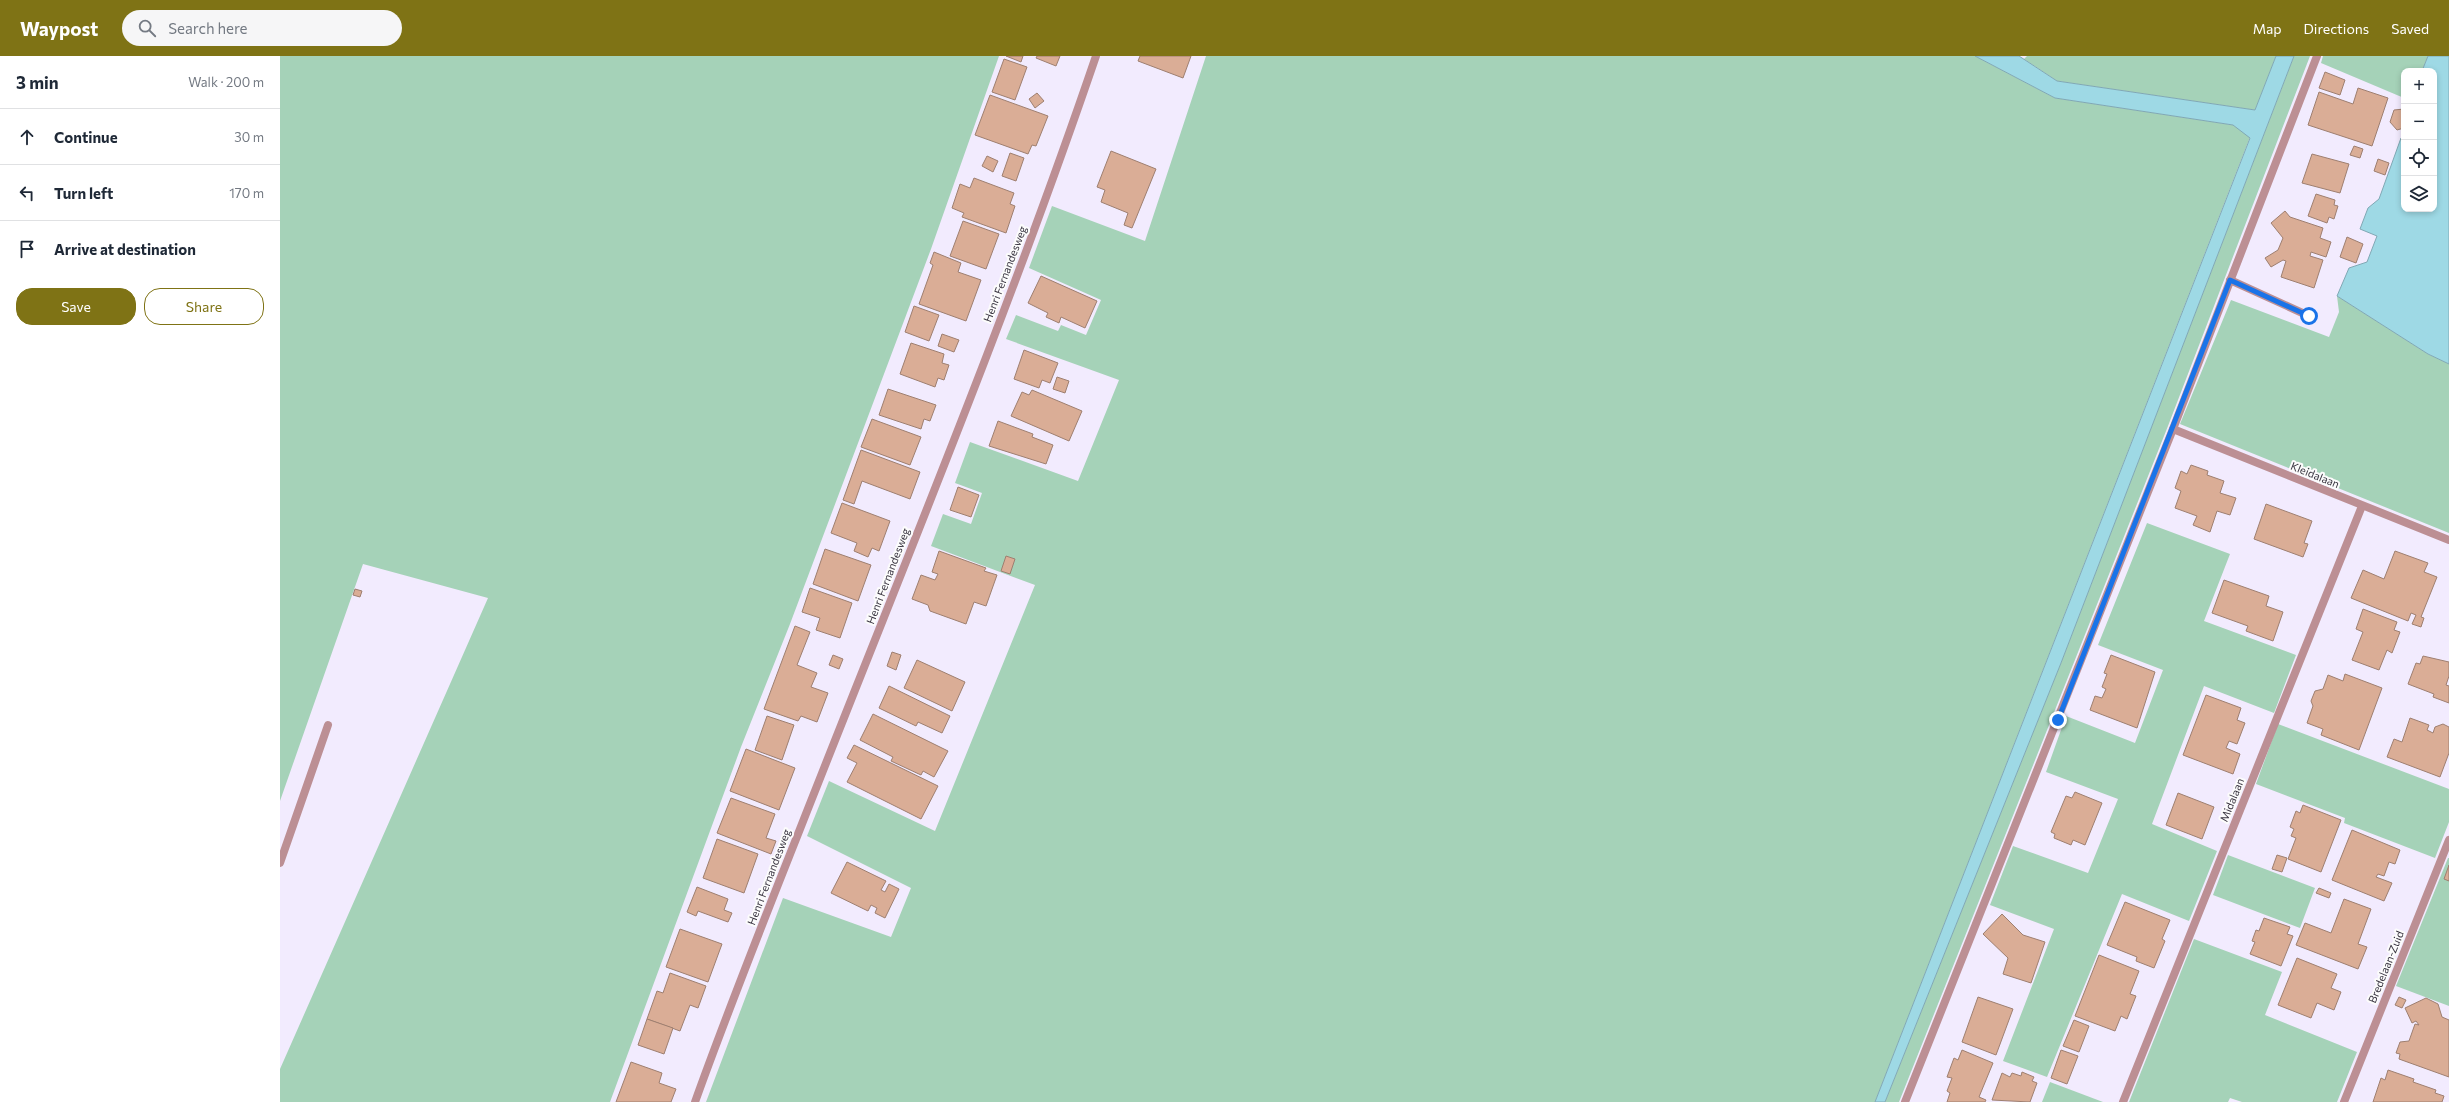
<!DOCTYPE html>
<html lang="en">
<head>
<meta charset="utf-8">
<style>
	:root { --surface:#fff; --page:#f6f6f7; --text:#1f2937; --muted:#747a83; --line:#e0e1e3; --accent:#7f7315 }
	body { margin:0; font-family:Commissioner,sans-serif; background:var(--page); color:var(--text) }
	.controls { position:absolute; right:12px; top:12px; display:grid; overflow:hidden; border-radius:8px; box-shadow:0 2px 6px #0003 }
	.controls button { width:36px; height:36px; display:grid; place-items:center; padding:0; border:0; border-bottom:1px solid var(--line); background:var(--surface); color:var(--text); font:20px sans-serif }
	.stop { position:absolute; width:12px; height:12px; margin:-9px; border:3px solid #1a73e8; border-radius:50%; background:#fff }
	.stop.end { background:#1a73e8; border-color:#fff; box-shadow:0 1px 4px #0008 }
	.list { margin:0; padding:0; list-style:none }
	h2 { display:flex; justify-content:space-between; align-items:center; height:52px; margin:0; padding:0 16px; font-size:17px }
	h2 small { font-size:13px; font-weight:400; color:var(--muted) }
	.list li { display:grid; grid-template-columns:26px 1fr auto; gap:12px; align-items:center; box-sizing:border-box; height:56px; padding:0 16px; border-top:1px solid var(--line) }
	.list b { display:block; font-size:15px; white-space:nowrap }
	.list em { font-size:13px; font-style:normal; color:var(--muted) }
	.actions { display:flex; gap:8px; padding:12px 16px }
	.actions a { flex:1; padding:9px 0; border:1px solid var(--accent); border-radius:16px; text-align:center; font-size:14px; color:var(--accent) }
	.actions .main { background:var(--accent); color:#fff }
	.icon { flex:none; width:22px; height:22px; fill:none; stroke:currentColor; stroke-width:2; stroke-linecap:round; stroke-linejoin:round }
	.map { position:relative; flex:none; width:2169px; height:1046px; overflow:hidden }
	header { display:flex; align-items:center; gap:24px; box-sizing:border-box; height:56px; padding:0 20px; background:var(--accent); color:#fff }
	header strong { font-size:19px }
	nav { display:flex; gap:22px; margin-inline-start:auto; font-size:14px }
	.search { width:280px; height:36px; background:var(--page); display:flex; align-items:center; gap:10px; box-sizing:border-box; padding:0 14px; border-radius:22px; color:var(--muted); font-size:15px }
	main { display:flex }
	aside { flex:1; background:var(--surface) }
	.map>svg:first-child { display:block }
	.green { fill:#a5d2b8 }
	.water { fill:#9ed9e5; stroke:#80a8b4 }
	.building { fill:#daad96; stroke:#9e7f70 }
	.lines { fill:none; stroke-linecap:round; stroke-linejoin:round }
	.service { stroke:#bc8f94; stroke-width:8 }
	.minor { stroke:#bc8f94; stroke-width:8 }
	.tertiary { stroke:#bc8f94; stroke-width:8 }
	.route { stroke:#1a73e8; stroke-width:5 }
	.labels { text-anchor:middle; stroke-width:4; stroke-linejoin:round; paint-order:stroke }
	.street-label { font-size:11px; fill:#393541; stroke:#fcfcfc }
</style>
</head>
<body>
<header>
<strong>Waypost</strong>
<div class="search"><svg class="icon" aria-label="search" viewBox="0 0 24 24"><circle cx="10" cy="10" r="6"/><path d="M15 15l6 6"/></svg>Search here</div>
<nav><a>Map</a><a>Directions</a><a>Saved</a></nav>
</header>
<main>
<aside>
<h2>3 min<small>Walk · 200 m</small></h2>
<ul class="list">
<li><svg class="icon" aria-label="ahead" viewBox="0 0 24 24"><path d="M12 20V5M6 11l6-6 6 6"/></svg><div><b>Continue</b></div><em>30 m</em></li>
<li><svg class="icon" aria-label="left" viewBox="0 0 24 24"><path d="M17 20v-9H6M10 6l-5 5 5 5"/></svg><div><b>Turn left</b></div><em>170 m</em></li>
<li><svg class="icon" aria-label="arrive" viewBox="0 0 24 24"><path d="M6 21V4h12l-3 4 3 4H6"/></svg><div><b>Arrive at destination</b></div></li>
</ul>
<div class="actions"><a class="main">Save</a><a>Share</a></div>
</aside>
<div class="map">
<svg width="2169" height="1046" viewBox="0 0 2169 1046">
	<rect width="100%" height="100%" fill="#f2ebfe"/>
	<!-- green -->
	<g class="green">
		<path d="M0,0H719L651,193L510,568L461,691L330,1046H0V1013L208,542L83,508L0,745Z"/>
		<path d="M926,0H1695L1775,42L1953,69L1970,81L1595,1046H426L503,842L611,881L631,832L527,780L549,725L655,775L755,529L651,490L663,458L691,468L702,437L675,427L690,386L798,425L839,324L726,283L736,259L778,275L781,269L806,279L821,244L749,212L772,150L865,185Z"/>
		<path d="M1747,0H1996L1975,54L1777,25L1744,3Z"/>
		<path d="M2014,0H2030L1888,370L1619,1046H1605L1781,607Z"/>
		<path d="M2043,0H2148L2142,15H2124V42L2041,7Z"/>
		<path d="M2057,240L2148,298L2169,308V477L1900,368L1951,244L2049,281L2059,256Z"/>
		<path d="M1867,467L1950,498L1924,565L2016,599L1994,657L1924,630L1872,768L1937,795L1909,865L1842,838L1767,1021L1723,1005L1774,873L1710,849L1733,790L1808,817L1838,743L1766,716L1786,660L1855,687L1883,614L1818,589Z"/>
		<path d="M1998,668L2169,733V766L2155,802L2064,767L2065,762L1976,728Z"/>
		<path d="M1948,799L2035,832L2020,872L1933,839Z"/>
		<path d="M2168,802H2169V950L2116,930Z"/>
		<path d="M1914,883L2002,916L1985,959L2077,996L2057,1046H1962L1950,1042L1948,1046H1849Z"/>
		<path d="M1770,1026L1823,1046H1762Z"/>
	</g>
	<!-- water -->
	<g class="water">
		<path d="M1695,0H1739L1777,25L1975,54L1996,0H2014L1781,607L1605,1046H1595L1970,82L1953,69L1775,42Z"/>
		<path d="M2148,0H2169V308L2148,298L2057,240L2069,212L2087,206L2097,180L2080,173L2088,152L2099,143L2121,82L2124,79V153H2154V15H2142Z"/>
	</g>
	<!-- building -->
	<g class="building">
		<path d="M726,0H743L741,6Z"/>
		<path d="M757,0H780L776,10L756,2Z"/>
		<path d="M860,0H911L903,22L858,5Z"/>
		<path d="M724,3L747,11L735,44L712,36Z"/>
		<path d="M2045,16L2065,24L2060,39L2039,32Z"/>
		<path d="M2078,32L2108,42L2092,90L2028,69L2039,36L2073,48Z"/>
		<path d="M757,37L764,45L755,52L749,43Z"/>
		<path d="M710,39L768,60L756,90L752,89L748,98L695,79Z"/>
		<path d="M2124,53V72L2117,74L2110,66L2114,54Z"/>
		<path d="M2074,90L2083,93L2080,102L2070,99Z"/>
		<path d="M831,95L876,113L852,172L844,169L848,157L821,146L825,134L817,131Z"/>
		<path d="M730,97L744,102L736,125L722,120Z"/>
		<path d="M2032,98L2069,108L2060,137L2022,127Z"/>
		<path d="M707,100L718,105L713,116L702,110Z"/>
		<path d="M2098,103L2109,107L2105,119L2094,115Z"/>
		<path d="M694,122L734,137L730,148L735,150L726,177L682,161L684,157L672,152L680,128L690,132Z"/>
		<path d="M2036,138L2055,144L2054,149L2058,150L2054,163L2049,161L2047,167L2028,160Z"/>
		<path d="M2005,155L2010,161L2043,172L2040,182L2051,186L2046,201L2031,196L2030,200L2043,204L2034,232L2001,221L2006,205L2003,204L1991,211L1985,202L1998,194L2003,182L1991,167Z"/>
		<path d="M683,165L719,178L706,213L670,200Z"/>
		<path d="M2067,181L2083,188L2076,207L2060,201Z"/>
		<path d="M654,196L681,207L678,216L701,224L686,265L639,248L653,209L650,207Z"/>
		<path d="M761,220L817,245L805,272L781,261L779,267L766,261L768,257L748,247Z"/>
		<path d="M634,250L659,259L649,285L625,276Z"/>
		<path d="M662,278L679,284L674,296L658,290Z"/>
		<path d="M631,287L664,298L662,307L669,309L664,324L658,322L655,331L620,318Z"/>
		<path d="M744,294L778,307L770,327L762,324L759,332L734,323Z"/>
		<path d="M777,321L789,325L785,337L773,333Z"/>
		<path d="M608,333L656,349L650,365L644,363L641,373L599,359Z"/>
		<path d="M752,334L802,355L789,385L731,360L742,336L749,339Z"/>
		<path d="M592,363L641,381L630,409L581,391Z"/>
		<path d="M718,365L753,378L752,381L773,389L766,408L709,390Z"/>
		<path d="M581,394L640,416L630,443L582,425L574,448L563,444Z"/>
		<path d="M1911,409L1928,415L1927,419L1944,425L1940,437L1956,442L1950,459L1937,455L1930,476L1913,469L1917,460L1895,452L1901,435L1895,432L1901,415L1907,418Z"/>
		<path d="M678,431L699,439L691,461L670,454Z"/>
		<path d="M562,447L610,465L599,495L592,492L588,501L574,495L577,487L551,477Z"/>
		<path d="M1986,448L2032,465L2024,487L2028,488L2023,501L1974,483Z"/>
		<path d="M545,493L591,509L578,545L533,528Z"/>
		<path d="M659,495L706,512L704,515L717,519L706,550L694,546L686,568L650,555L648,549L632,543L641,519L655,524L658,518L652,516Z"/>
		<path d="M2115,495L2148,507L2144,516L2157,521L2141,561L2144,562L2141,571L2132,568L2136,559L2131,557L2128,565L2071,542L2083,514L2104,523Z"/>
		<path d="M726,500L735,503L730,518L721,515Z"/>
		<path d="M1944,524L1989,540L1986,550L2003,556L1993,585L1966,575L1968,570L1932,557Z"/>
		<path d="M530,532L572,547L560,582L536,574L540,562L522,556Z"/>
		<path d="M75,533L82,535L80,541L73,539Z"/>
		<path d="M2083,553L2117,566L2114,574L2120,576L2112,597L2107,594L2099,614L2072,604L2083,576L2076,573Z"/>
		<path d="M515,570L530,576L517,609L537,617L531,631L548,637L537,666L521,660L518,665L484,653Z"/>
		<path d="M612,596L621,599L616,614L607,610Z"/>
		<path d="M553,599L563,603L559,613L549,609Z"/>
		<path d="M1831,599L1875,616L1857,672L1810,654L1815,640L1822,642L1826,633L1822,631L1827,618L1824,617Z"/>
		<path d="M2143,600L2169,606V620L2166,629L2169,630V647L2153,641L2154,638L2128,628L2136,607L2140,608Z"/>
		<path d="M637,604L685,626L672,655L624,632Z"/>
		<path d="M2065,618L2102,632L2079,694L2041,679L2043,673L2027,667L2033,650L2031,645L2035,635L2043,633L2048,619L2063,625Z"/>
		<path d="M609,630L670,660L662,677L638,666L636,670L599,652Z"/>
		<path d="M1926,639L1961,652L1957,664L1965,667L1957,688L1949,685L1946,692L1960,698L1953,718L1903,699Z"/>
		<path d="M593,658L668,695L654,721L643,715L641,719L611,705L613,701L580,684Z"/>
		<path d="M487,660L514,669L502,704L475,694Z"/>
		<path d="M2130,662L2149,669L2147,674L2153,677L2155,671L2163,668L2169,671V697L2160,721L2107,701L2114,683L2122,686Z"/>
		<path d="M574,689L658,730L641,763L567,726L577,707L567,702Z"/>
		<path d="M466,693L515,712L499,754L450,735Z"/>
		<path d="M1795,736L1822,747L1805,789L1793,784L1791,789L1774,782L1775,778L1771,776L1786,740L1792,742Z"/>
		<path d="M1898,737L1934,751L1922,783L1886,769Z"/>
		<path d="M451,742L495,758L486,782L496,785L491,798L437,777Z"/>
		<path d="M2023,749L2061,764L2041,816L2008,803L2016,782L2011,780L2014,773L2010,771L2016,755L2020,757Z"/>
		<path d="M2072,774L2120,794L2115,808L2109,806L2104,820L2098,818L2096,821L2112,827L2104,845L2052,824Z"/>
		<path d="M437,783L478,798L464,837L423,822Z"/>
		<path d="M1997,799L2007,802L2002,816L1992,813Z"/>
		<path d="M567,806L606,825L601,834L605,836L609,828L619,833L605,862L595,857L597,852L591,849L588,855L551,837Z"/>
		<path d="M2169,809V825L2164,823Z"/>
		<path d="M417,831L448,843L444,854L452,857L448,866L418,855L416,860L407,856Z"/>
		<path d="M2039,832L2051,837L2049,842L2036,837Z"/>
		<path d="M2064,843L2091,853L2078,888L2087,891L2078,913L2016,889L2025,867L2051,877Z"/>
		<path d="M1845,846L1890,864L1882,883L1885,885L1874,912L1856,905L1857,901L1827,889Z"/>
		<path d="M1722,858L1743,879L1765,886L1751,927L1723,918L1728,902L1703,878Z"/>
		<path d="M1984,862L2010,871L2007,878L2013,880L2001,910L1970,898L1975,886L1972,885L1976,874L1979,875Z"/>
		<path d="M400,873L442,888L428,926L386,911Z"/>
		<path d="M1819,899L1859,915L1850,938L1856,940L1847,963L1841,960L1835,975L1795,960Z"/>
		<path d="M2017,902L2057,918L2051,932L2061,936L2054,954L2037,947L2031,962L1998,949Z"/>
		<path d="M390,917L426,930L418,952L410,949L400,975L367,963L377,935L383,937Z"/>
		<path d="M1698,941L1733,953L1716,999L1682,986Z"/>
		<path d="M2119,941L2126,944L2122,952L2115,949Z"/>
		<path d="M2146,942L2158,948L2162,961L2169,964V1021L2119,1003L2120,998L2116,997L2120,986L2129,985L2135,968L2139,969L2136,965L2132,967L2125,952Z"/>
		<path d="M367,963L393,972L384,998L358,989Z"/>
		<path d="M1794,964L1809,970L1799,996L1783,990Z"/>
		<path d="M1682,994L1713,1007L1699,1041L1706,1044L1705,1046H1667L1670,1037L1667,1035L1672,1022L1667,1021L1674,1002L1678,1004Z"/>
		<path d="M1781,994L1798,1000L1787,1028L1771,1022Z"/>
		<path d="M351,1006L382,1017L379,1027L396,1033L391,1046H336Z"/>
		<path d="M2108,1014L2134,1023L2133,1026L2156,1034L2155,1037L2164,1040L2162,1046H2093L2101,1022L2105,1024Z"/>
		<path d="M1742,1016L1754,1021L1752,1025L1757,1027L1750,1046L1712,1044L1722,1017L1730,1021L1732,1017L1741,1020Z"/>
	</g>
	<g class="lines">
		<!-- service -->
		<path class="service" d="M1950,224L2029,260"/>
		<!-- minor -->
		<g class="minor">
			<path d="M1893,373L2169,484"/>
			<path d="M0,807L48,669"/>
			<path d="M1625,1046L1893,373L2037,0"/>
			<path d="M1843,1046L2082,450"/>
			<path d="M2064,1046L2169,784"/>
		</g>
		<!-- tertiary -->
		<path class="tertiary" d="M415,1046C448,954 484,864 520,773C621,516 727,261 816,0"/>
	</g>
	<g class="lines">
		<!-- route -->
		<path class="route" d="M1778,664L1950,224L2029,260"/>
	</g>
	<g class="labels">
		<!-- street labels -->
		<g class="street-label">
			<text transform="translate(725 218) rotate(-69)" y="4">Henri Fernandesweg</text>
			<text transform="translate(2035 419) rotate(22)" y="4">Kleidalaan</text>
			<text transform="translate(608 520) rotate(-69)" y="4">Henri Fernandesweg</text>
			<text transform="translate(1952 744) rotate(-68)" y="4">Midalaan</text>
			<text transform="translate(489 821) rotate(-69)" y="4">Henri Fernandesweg</text>
			<text transform="translate(2106 911) rotate(-68)" y="4">Bredelaan-Zuid</text>
		</g>
	</g>
</svg>
<div class="controls">
<button>+</button>
<button>−</button>
<button><svg class="icon" aria-label="locate" viewBox="0 0 24 24"><circle cx="12" cy="12" r="6"/><path d="M12 2v4M12 18v4M2 12h4M18 12h4"/></svg></button>
<button><svg class="icon" aria-label="layers" viewBox="0 0 24 24"><path d="M12 4l9 5-9 5-9-5zM3 14l9 5 9-5"/></svg></button>
</div>
<div class="stop" style="left:2029px;top:260px"></div>
<div class="stop end" style="left:1778px;top:664px"></div>
</div>
</main>
</body>
</html>
